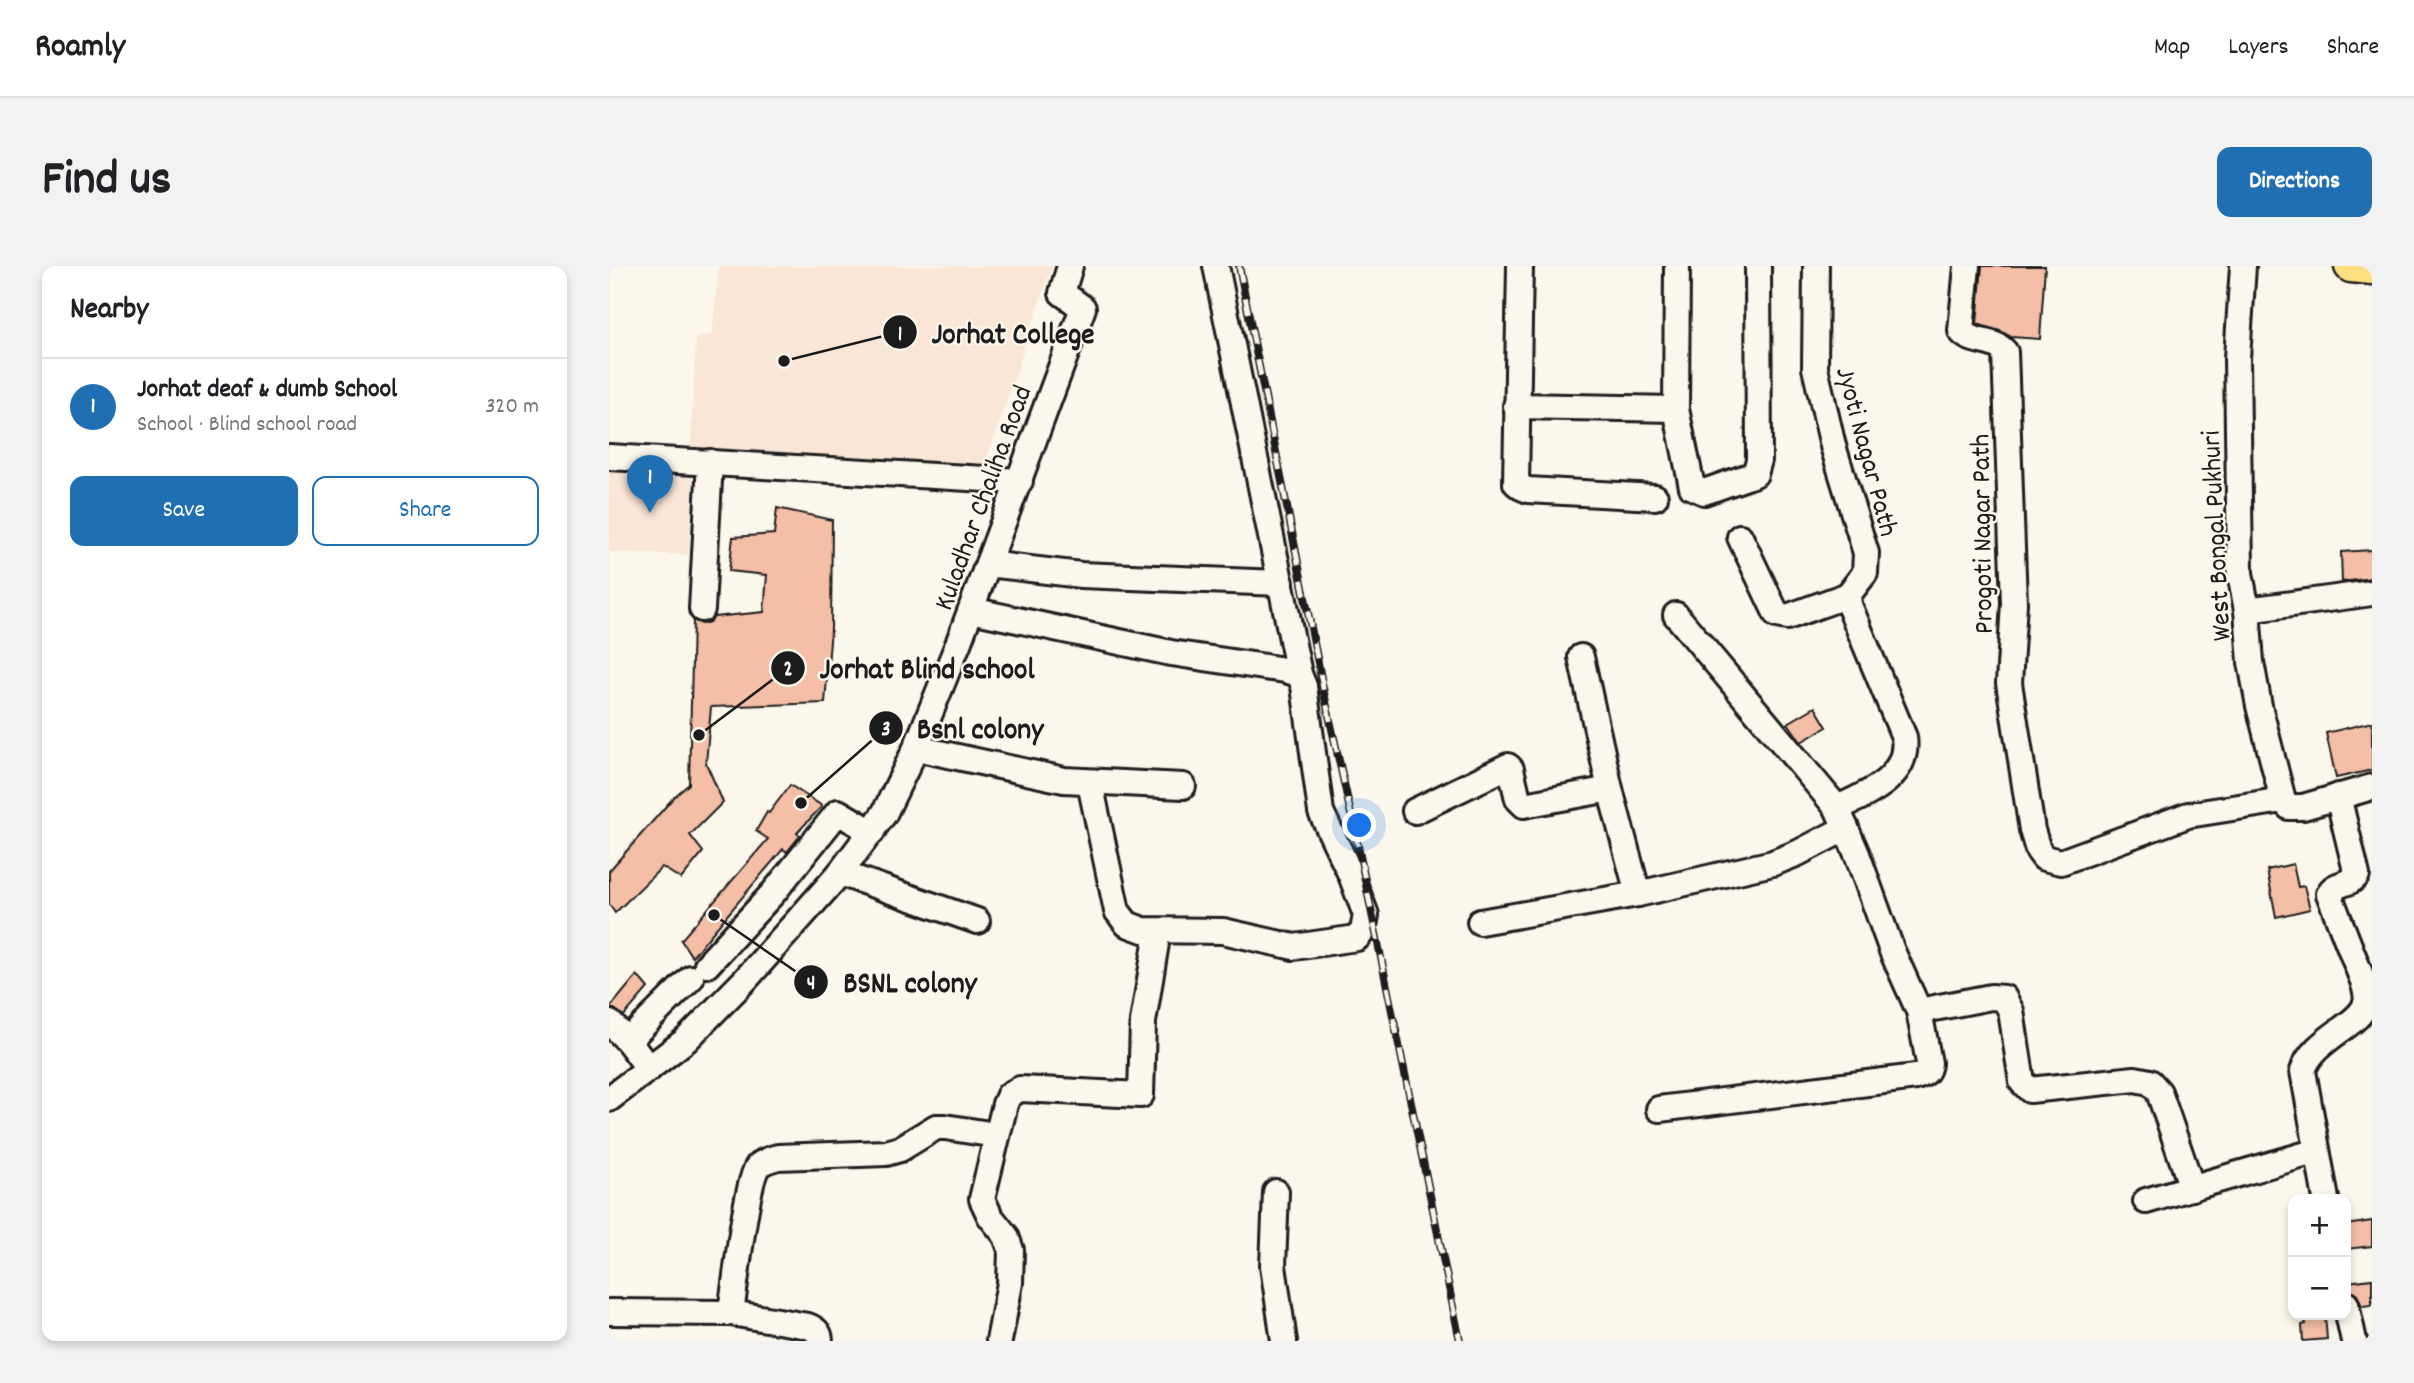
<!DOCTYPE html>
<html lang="en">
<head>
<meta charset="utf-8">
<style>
	:root { --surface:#fff; --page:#f2f2f2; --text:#202124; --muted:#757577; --line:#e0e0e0; --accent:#1f6fb2 }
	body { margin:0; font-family:Dekko,sans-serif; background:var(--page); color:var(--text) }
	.controls { position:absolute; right:21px; bottom:21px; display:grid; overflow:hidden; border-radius:14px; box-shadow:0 4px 10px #0003 }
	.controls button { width:63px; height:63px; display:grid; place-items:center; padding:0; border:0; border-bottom:2px solid var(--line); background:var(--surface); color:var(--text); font:35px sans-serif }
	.you { position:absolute; left:751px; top:560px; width:24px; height:24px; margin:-18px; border:5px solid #fff; border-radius:50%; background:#1a73e8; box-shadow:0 0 0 10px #1a73e833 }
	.badge { display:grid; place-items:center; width:46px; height:46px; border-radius:50%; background:var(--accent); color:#fff; font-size:23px; font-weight:700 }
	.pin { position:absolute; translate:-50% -58px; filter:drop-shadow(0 2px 4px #0008) }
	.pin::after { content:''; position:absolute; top:37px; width:24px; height:21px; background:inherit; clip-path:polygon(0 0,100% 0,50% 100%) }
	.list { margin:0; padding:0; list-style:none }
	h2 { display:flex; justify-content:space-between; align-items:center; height:91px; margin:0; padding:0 28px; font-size:30px }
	h2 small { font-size:23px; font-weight:400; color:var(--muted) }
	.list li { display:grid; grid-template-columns:46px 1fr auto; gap:21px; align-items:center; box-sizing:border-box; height:98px; padding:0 28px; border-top:2px solid var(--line) }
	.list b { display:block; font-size:26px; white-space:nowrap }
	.list p { margin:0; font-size:23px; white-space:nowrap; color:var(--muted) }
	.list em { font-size:23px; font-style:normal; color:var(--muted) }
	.actions { display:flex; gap:14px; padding:21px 28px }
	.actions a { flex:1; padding:16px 0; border:2px solid var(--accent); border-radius:14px; text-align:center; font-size:24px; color:var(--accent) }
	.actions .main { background:var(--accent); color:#fff }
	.map { position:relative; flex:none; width:1763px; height:1075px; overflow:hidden; border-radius:14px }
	header { display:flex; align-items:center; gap:42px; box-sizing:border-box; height:98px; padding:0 35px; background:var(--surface); border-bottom:2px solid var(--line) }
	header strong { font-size:33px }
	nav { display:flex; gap:38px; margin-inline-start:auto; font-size:24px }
	.intro { display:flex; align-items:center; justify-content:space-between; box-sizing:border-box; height:168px; padding:0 42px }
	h1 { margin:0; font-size:49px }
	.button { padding:18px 32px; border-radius:14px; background:var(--accent); color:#fff; font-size:24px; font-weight:700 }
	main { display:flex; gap:42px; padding:0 42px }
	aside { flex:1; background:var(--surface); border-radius:14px; box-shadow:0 4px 10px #0003 }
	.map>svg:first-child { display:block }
	.built { fill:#f9e6d7 }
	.building { fill:#f4bea7; stroke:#1c1c1c; stroke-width:2 }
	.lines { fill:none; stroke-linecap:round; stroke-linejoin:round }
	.minor-casing { stroke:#1c1c1c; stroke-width:30 }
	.major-casing { stroke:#1c1c1c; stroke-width:37 }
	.minor { stroke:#fbf7ec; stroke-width:24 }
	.major { stroke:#fedf80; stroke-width:32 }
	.rail-casing { stroke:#1c1c1c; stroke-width:8 }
	.rail { stroke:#fbf7ec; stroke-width:5; stroke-dasharray:16; stroke-linecap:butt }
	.labels { text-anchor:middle; stroke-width:5; stroke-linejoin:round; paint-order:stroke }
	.street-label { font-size:28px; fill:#1c1c1c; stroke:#fbf7ec }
	.leader { fill:none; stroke:#1c1c1c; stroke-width:2.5 }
	.callout-dot { fill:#1c1c1c; stroke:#fbf7ec; stroke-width:2.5 }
	.mark-label { font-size:21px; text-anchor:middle; font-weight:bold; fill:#fff }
	.callout-label { font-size:30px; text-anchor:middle; font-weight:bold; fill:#1c1c1c; stroke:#fbf7ec; stroke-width:5; stroke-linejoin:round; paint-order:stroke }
</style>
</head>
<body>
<header>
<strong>Roamly</strong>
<nav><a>Map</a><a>Layers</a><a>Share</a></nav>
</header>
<div class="intro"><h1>Find us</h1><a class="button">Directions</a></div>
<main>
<aside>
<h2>Nearby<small></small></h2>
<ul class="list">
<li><span class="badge">1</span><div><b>Jorhat deaf &amp; dumb School</b><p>School · Blind school road</p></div><em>320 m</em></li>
</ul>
<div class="actions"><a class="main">Save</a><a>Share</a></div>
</aside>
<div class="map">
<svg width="1763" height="1075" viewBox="0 0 1763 1075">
	<rect width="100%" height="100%" fill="#fbf7ec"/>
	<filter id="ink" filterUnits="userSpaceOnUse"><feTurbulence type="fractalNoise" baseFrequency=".0143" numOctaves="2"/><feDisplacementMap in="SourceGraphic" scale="14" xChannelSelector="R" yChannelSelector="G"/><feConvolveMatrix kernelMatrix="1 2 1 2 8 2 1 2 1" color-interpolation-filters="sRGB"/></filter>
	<g filter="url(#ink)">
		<!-- built -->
		<g class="built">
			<path d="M110,0H443L372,211L81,191L87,72L103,69Z"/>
			<path d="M0,200L84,208L80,289L0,286Z"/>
		</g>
		<!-- building -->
		<g class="building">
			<path d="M1373,0H1436L1431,73L1402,71L1391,65L1368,58Z"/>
			<path d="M168,242L223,254L222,362L216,437L102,441L97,497L114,536L81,569L94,586L72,613L53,601L6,647L0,638V605L65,531L80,518L84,354L93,358L100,356L105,351L155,346L158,309L120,305L124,271L165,268Z"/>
			<path d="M1763,284V312L1733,316L1732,286Z"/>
			<path d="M1206,441L1218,461L1192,476L1179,457Z"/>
			<path d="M1763,456V504L1727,512L1717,467Z"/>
			<path d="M181,519L213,540L188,567L191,570L178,586L174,583L83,691L72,674L159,573L147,565L158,546L160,547Z"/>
			<path d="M1684,598L1689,621L1695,620L1701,643L1667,651L1658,604Z"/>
			<path d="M28,709L39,722L15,750L5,743H0Z"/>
			<path d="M1763,955V980L1737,983V959Z"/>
			<path d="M1763,1013V1039L1753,1040L1748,1029L1739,1024V1016Z"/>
			<path d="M1695,1049H1716L1718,1073L1694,1075L1693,1059L1697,1058Z"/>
		</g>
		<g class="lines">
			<!-- minor casing -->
			<g class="minor-casing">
				<g id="minor">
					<path d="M607,0L690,408"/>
					<path d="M911,0L907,217L912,221L919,224L1046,231"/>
					<path d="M1207,0L1206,102L1224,180L1257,287L1256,307L1239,329L1240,339L1295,471C1301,511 1259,528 1228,542"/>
					<path d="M1358,0L1352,65C1363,79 1385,72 1396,86L1405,337L1400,417L1423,564L1429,584L1435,592L1452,596L1579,549L1674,534L1680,541H1694L1763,521"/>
					<path d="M1634,0L1628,92L1631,307L1638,344L1642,396L1650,440L1674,534"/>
					<path d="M907,140L1067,143L1068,0"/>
					<path d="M1067,143L1083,221L1095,226L1146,208L1150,194L1149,0"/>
					<path d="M0,191L411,215"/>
					<path d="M1131,271L1168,349L1178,351L1239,329"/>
					<path d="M379,298L472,309L672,317"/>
					<path d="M93,343L101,196"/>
					<path d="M362,344L562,387L676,404L690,408L695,420L712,546L742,609L757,649L754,665L748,672L685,681L614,665L534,664L518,658L508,645L481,517"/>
					<path d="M1638,344L1763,327"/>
					<path d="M972,391L1001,523L1029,628L1164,597L1189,587L1237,562"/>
					<path d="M307,482L455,514L574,520"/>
					<path d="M806,545L899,500L902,503L909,533L915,539L1001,523"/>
					<path d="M231,607L368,655"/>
					<path d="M871,656L1029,628"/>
					<path d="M98,699L165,626L229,546L263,566"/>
					<path d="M1310,745L1382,731L1395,732L1402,745L1413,816L1421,824L1526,813L1541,816L1550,826L1583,922"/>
					<path d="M0,758L1,757L19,775"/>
					<path d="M40,803L19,775L82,712"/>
					<path d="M0,833L77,774L136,714L231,607L275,548L307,482L349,378L474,42L453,27L461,0"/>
					<path d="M1050,843L1307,811C1315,808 1319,807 1320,797L1310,745L1283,685L1248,588L1228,542L1067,349"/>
					<path d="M667,926L664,1000L675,1075"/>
					<path d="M1717,933L1694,805C1703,773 1751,760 1757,737C1759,730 1756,722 1754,715L1720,628C1725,616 1741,620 1748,609L1729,530"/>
					<path d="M1537,935L1708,885"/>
					<path d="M1737,1038L1745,1075"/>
					<path d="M0,1046L122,1047L199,1060C206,1063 211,1066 211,1075"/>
					<path d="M122,1047C126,1021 137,916 149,900C154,895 162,893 169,891L277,887L291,883L327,861H336L387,869"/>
					<path d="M390,1075L401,1017L402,984L397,970L381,950L373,933L396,838L400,829L411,823L532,829L534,756L549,665"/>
				</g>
			</g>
			<!-- major casing -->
			<g class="major-casing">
				<path id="major" d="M1742,0L1763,2"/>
			</g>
			<!-- minor -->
			<use href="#minor" class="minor"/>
			<!-- major -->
			<use href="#major" class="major"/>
			<!-- rail casing -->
			<g class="rail-casing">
				<path id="rail" d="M630,0L715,427L749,580L851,1075"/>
			</g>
			<!-- rail -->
			<use href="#rail" class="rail"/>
		</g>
	</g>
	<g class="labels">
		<!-- street labels -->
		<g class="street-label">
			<text transform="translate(1260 185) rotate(75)" y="10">Jyoti Nagar Path</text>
			<text transform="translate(372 231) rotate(-70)" y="10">Kuladhar Chaliha Road</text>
			<text transform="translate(1371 268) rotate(-91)" y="10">Progoti Nagar Path</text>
			<text transform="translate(1605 270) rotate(-93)" y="10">West Bongal Pukhuri</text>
		</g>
	</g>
	<!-- callouts -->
	<path class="leader" d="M175 95L291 66M90 469L179 402M192 537L277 462M105 649L202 716"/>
	<g class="callout-dot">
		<circle cx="175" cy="95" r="7"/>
		<circle cx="90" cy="469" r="7"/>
		<circle cx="192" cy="537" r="7"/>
		<circle cx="105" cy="649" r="7"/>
		<circle cx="291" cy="66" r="18"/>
		<circle cx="179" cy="402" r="18"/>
		<circle cx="277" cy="462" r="18"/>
		<circle cx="202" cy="716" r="18"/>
	</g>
	<g class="mark-label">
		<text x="291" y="74">1</text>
		<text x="179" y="409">2</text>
		<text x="277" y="469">3</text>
		<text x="202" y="723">4</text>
	</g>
	<g class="callout-label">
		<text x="404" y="77">Jorhat College</text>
		<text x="318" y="412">Jorhat Blind school</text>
		<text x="371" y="472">Bsnl colony</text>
		<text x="301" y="726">BSNL colony</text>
	</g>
</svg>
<div class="controls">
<button>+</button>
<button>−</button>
</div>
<div class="you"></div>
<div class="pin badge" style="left:41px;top:247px">1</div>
</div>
</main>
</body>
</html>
